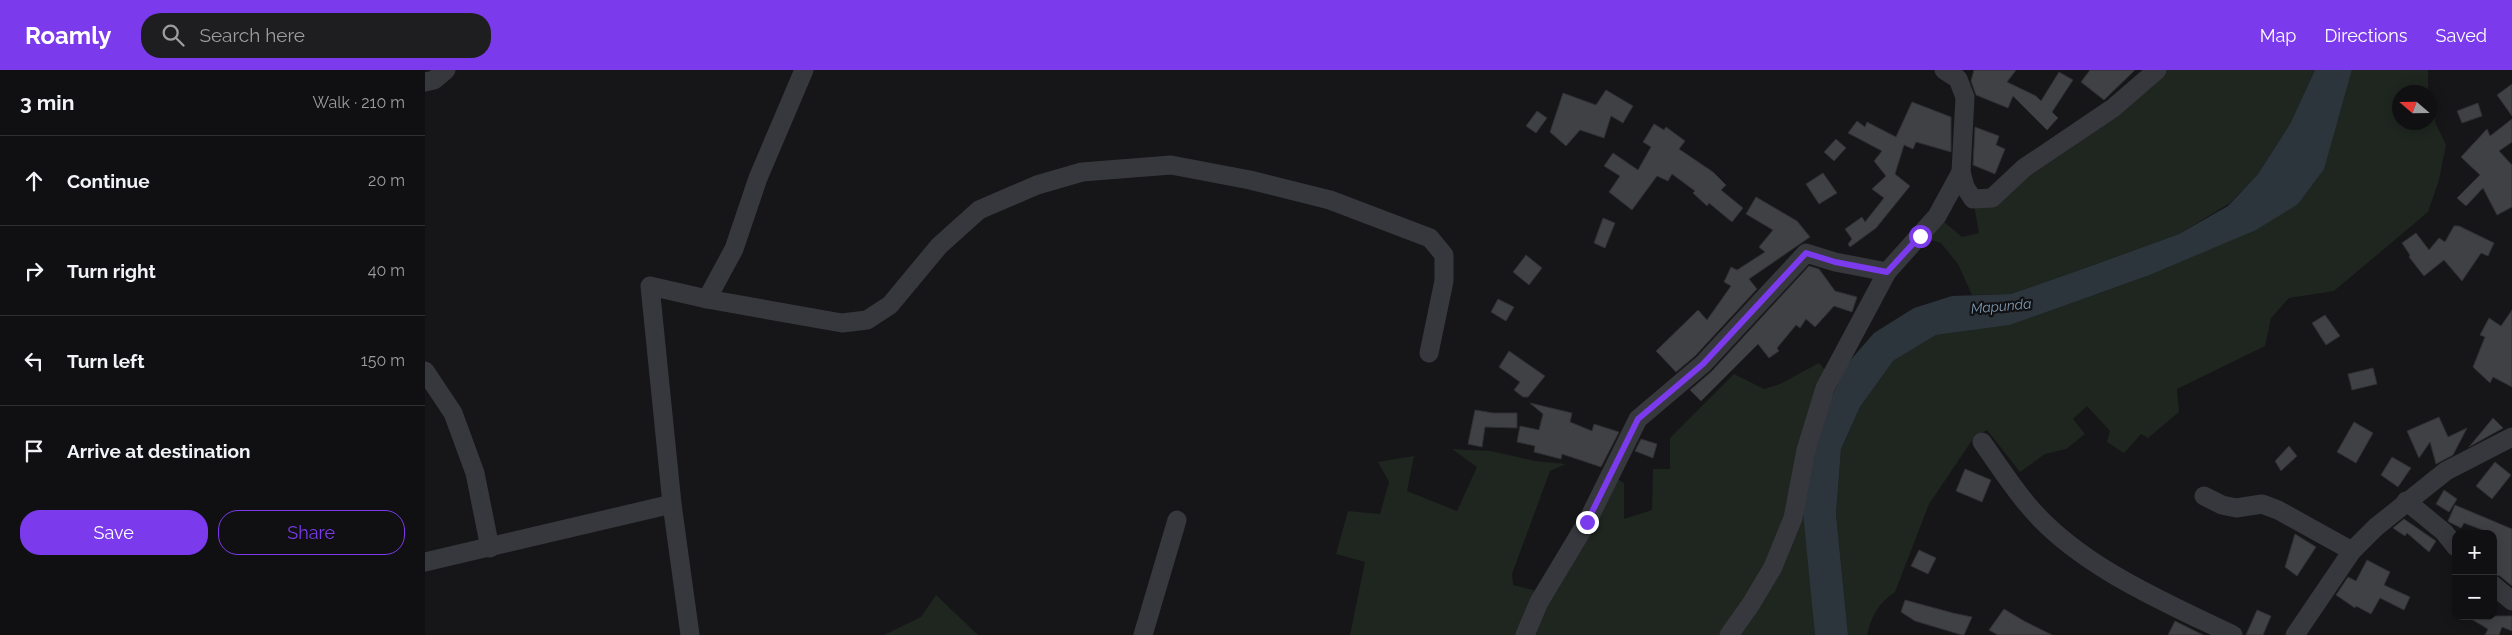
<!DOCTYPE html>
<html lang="en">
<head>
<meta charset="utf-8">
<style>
	:root { --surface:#101012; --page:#1e1e20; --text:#f1f3f6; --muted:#9c9d9f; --line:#303032; --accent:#7c3aed }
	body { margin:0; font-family:Raleway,sans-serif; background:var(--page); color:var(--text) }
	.controls { position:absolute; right:15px; bottom:15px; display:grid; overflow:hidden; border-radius:10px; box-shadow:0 2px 12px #0003 }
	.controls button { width:45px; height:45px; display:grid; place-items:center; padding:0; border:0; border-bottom:1px solid var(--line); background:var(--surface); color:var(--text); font:25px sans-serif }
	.compass { position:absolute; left:1967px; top:15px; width:45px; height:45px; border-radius:50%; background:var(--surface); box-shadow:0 2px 12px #0003; rotate:290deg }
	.stop { position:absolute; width:15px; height:15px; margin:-11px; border:4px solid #7c3aed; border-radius:50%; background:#fff }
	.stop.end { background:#7c3aed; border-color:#fff; box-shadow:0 1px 5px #0008 }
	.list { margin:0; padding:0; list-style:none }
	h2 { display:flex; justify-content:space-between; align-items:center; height:65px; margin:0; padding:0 20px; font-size:21px }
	h2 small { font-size:16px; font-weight:400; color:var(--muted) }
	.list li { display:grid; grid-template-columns:32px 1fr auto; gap:15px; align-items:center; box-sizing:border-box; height:90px; padding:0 20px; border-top:1px solid var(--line) }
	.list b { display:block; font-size:19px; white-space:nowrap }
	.list em { font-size:16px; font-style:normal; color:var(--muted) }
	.actions { display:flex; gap:10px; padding:15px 20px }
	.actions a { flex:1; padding:11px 0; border:1px solid var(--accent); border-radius:20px; text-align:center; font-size:18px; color:var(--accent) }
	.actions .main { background:var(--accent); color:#fff }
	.icon { flex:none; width:28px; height:28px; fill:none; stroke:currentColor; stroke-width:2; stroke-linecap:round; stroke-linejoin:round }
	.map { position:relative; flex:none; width:2087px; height:565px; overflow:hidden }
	header { display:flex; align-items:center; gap:30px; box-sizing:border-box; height:70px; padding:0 25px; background:var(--accent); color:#fff }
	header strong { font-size:24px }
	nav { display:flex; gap:28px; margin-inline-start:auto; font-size:18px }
	.search { width:350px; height:45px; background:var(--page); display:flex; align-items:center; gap:12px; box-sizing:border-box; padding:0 18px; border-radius:20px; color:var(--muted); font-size:19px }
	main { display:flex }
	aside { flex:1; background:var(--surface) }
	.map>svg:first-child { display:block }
	.green { fill:#1e261f }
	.water { fill:#2c353c }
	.building { fill:#404145; stroke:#303034 }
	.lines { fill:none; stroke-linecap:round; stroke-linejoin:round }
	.minor { stroke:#37383d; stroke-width:19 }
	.route { stroke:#7c3aed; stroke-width:6 }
	.labels { text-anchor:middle; stroke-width:4.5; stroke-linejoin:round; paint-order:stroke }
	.water-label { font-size:14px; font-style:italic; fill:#7f9bb3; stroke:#111113 }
</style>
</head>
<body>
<header>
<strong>Roamly</strong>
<div class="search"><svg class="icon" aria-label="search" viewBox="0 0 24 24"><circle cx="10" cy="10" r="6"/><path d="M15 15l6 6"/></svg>Search here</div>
<nav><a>Map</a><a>Directions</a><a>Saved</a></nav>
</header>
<main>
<aside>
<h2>3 min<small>Walk · 210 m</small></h2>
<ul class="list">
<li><svg class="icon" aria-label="ahead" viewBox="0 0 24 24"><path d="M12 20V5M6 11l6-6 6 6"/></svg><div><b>Continue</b></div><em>20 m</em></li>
<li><svg class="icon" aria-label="right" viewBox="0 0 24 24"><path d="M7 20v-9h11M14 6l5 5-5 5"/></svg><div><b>Turn right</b></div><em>40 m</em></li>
<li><svg class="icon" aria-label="left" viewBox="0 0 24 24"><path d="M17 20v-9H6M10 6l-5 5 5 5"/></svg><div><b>Turn left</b></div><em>150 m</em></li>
<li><svg class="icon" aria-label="arrive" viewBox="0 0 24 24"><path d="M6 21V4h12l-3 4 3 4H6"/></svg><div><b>Arrive at destination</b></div></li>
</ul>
<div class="actions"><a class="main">Save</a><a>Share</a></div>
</aside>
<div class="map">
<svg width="2087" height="565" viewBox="0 0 2087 565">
	<rect width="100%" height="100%" fill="#161618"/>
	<!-- green -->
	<g class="green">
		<path d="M1732,0H1890L1865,54L1833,104L1805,133L1754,164L1666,196L1586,224L1547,225L1533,194L1516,173L1495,167L1512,146L1537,167L1554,163L1548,129L1567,128Z"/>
		<path d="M1927,0H2003V22H1974V52H2004L2005,32L2011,54L2021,75L2014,110L2003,142L1909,221L1864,228L1846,248L1840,276L1752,319L1754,342L1723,368L1716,364L1699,383L1682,372L1685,361L1662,336L1648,349L1660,364L1641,379L1620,384L1595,402L1562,360L1550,366L1504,434L1470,522C1454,532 1446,547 1442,565H1423L1411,444L1416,379L1435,337L1468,291L1511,265L1585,255L1722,206L1913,49Z"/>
		<path d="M1394,293L1406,307L1410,321L1389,366L1386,516L1390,565H925L940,492L911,484L923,441L955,444L964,412L953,392L989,386L982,421L1032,441L1052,397L1027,379L1066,381L1110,391L1141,394L1125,401L1087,504L1088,515L1112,521L1187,406L1199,413V449L1227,440L1228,399H1245V368L1309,304L1339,319L1355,314Z"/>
		<path d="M511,525L553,565H459L496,547Z"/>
	</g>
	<!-- water -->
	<path class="water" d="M1890,0H1927L1899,99L1873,134L1831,160L1722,206L1585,255L1511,265L1468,291L1435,337L1416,379L1411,444L1423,565H1390L1378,442L1389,366L1422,294L1449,263L1489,238L1527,226L1586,224L1666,196L1754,164L1803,136L1833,104L1865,54Z"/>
	<!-- building -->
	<g class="building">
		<path d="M1549,0H1591L1582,12L1611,26L1616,31L1634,2L1648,10L1627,42L1633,48L1622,60L1588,26L1583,38L1551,25L1546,11Z"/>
		<path d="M1665,0H1710L1679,30L1656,12Z"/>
		<path d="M2087,14V46L2072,25Z"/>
		<path d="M1181,20L1208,36L1198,53L1186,46L1179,68L1155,60L1141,76L1125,62L1138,23L1171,35Z"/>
		<path d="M1487,32L1526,47V82L1491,72L1488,79L1479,75L1470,104L1485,116L1451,158L1425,177L1423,174L1427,169L1420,159L1437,147L1440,152L1459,128L1447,119L1461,106L1449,91L1457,81L1423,63L1432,51L1440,57L1442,52L1471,67Z"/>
		<path d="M2053,33L2057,46L2037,53L2032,41Z"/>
		<path d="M1112,41L1122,48L1111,63L1101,56Z"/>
		<path d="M2087,49V72L2074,81L2087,95V137L2072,145L2058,118L2041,136L2032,128L2055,105L2036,87L2062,59L2065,66Z"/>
		<path d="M1229,54L1239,60L1241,57L1260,71L1254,79L1288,102L1301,115L1296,120L1318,138L1307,152L1284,133L1282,136L1268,123L1270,121L1247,104L1243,111L1232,106L1207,140L1184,122L1195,106L1179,96L1188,83L1213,100L1226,77L1218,72Z"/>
		<path d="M1550,57L1574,66L1571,75L1580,79L1570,104L1548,95Z"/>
		<path d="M1411,69L1421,78L1409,91L1399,82Z"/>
		<path d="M1398,103L1412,123L1394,134L1381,114Z"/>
		<path d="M1331,127L1372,151L1385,167L1324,209L1332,219L1270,286L1251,302L1231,281L1273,240L1282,250L1306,216L1299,212L1306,197L1312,200L1340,182L1334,177L1348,160L1321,144Z"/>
		<path d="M1178,148L1190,153L1180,178L1169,173Z"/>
		<path d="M2029,156H2034L2069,173L2063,186L2056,183L2037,211L2019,190L1999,206L1984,187L1985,185L1977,173L1991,163L2004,180L2014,168L2020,172Z"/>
		<path d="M1101,185L1117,198L1104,215L1088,202Z"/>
		<path d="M1384,196L1394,199L1410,221L1432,227L1427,242L1409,236L1390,257L1381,249L1375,258L1371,255L1352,278L1354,281L1344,288L1333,274L1276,331L1265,320L1286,302Z"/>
		<path d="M1073,229L1089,237L1081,251L1066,242Z"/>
		<path d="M2087,240V317L2068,307L2065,313L2048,297L2060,267L2055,265L2064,248L2076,256Z"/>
		<path d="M1900,245L1915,266L1901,275L1887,253Z"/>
		<path d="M1084,281L1120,306L1103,327H1098L1089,320L1095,312L1074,297Z"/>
		<path d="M1948,298L1952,314L1927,320L1923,304Z"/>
		<path d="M1105,333L1147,343L1145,352L1167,361L1169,354L1194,362L1176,397L1137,384L1136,389L1109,382L1110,376L1092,372L1095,356L1114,360L1118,344Z"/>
		<path d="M1050,340L1068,343H1092V358L1060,357L1057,377L1043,374Z"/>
		<path d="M2014,347L2023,367L2042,358L2028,385L2011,394L2005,372L1994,388L1982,361Z"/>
		<path d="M2068,348L2078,358L2044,377Z"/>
		<path d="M1929,352L1948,363L1931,393L1912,382Z"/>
		<path d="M1216,369L1232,374L1228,388L1210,381Z"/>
		<path d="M1864,376L1872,386L1856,401L1850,391Z"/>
		<path d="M1967,387L1986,398L1973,417L1956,405Z"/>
		<path d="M2070,392L2086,405L2067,429L2051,416Z"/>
		<path d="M1540,399L1566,410L1557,432L1531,421Z"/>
		<path d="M2019,420L2032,429L2024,442L2011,434Z"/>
		<path d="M2030,435L2087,459V516L2075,506L2068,504V464L2039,453L2036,458L2026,453L2023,451Z"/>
		<path d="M1979,449L2011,471L2004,482L1982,463L1980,466L1968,458Z"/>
		<path d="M1870,464L1891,477L1872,506L1860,497Z"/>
		<path d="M1494,480L1511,488L1503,504L1486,496Z"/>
		<path d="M1942,490L1965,502L1959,515L1985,527L1979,540L1955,528L1946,544L1931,536L1930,538L1911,525L1923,507L1931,511Z"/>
		<path d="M1480,530L1528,543L1547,547L1539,565H1537L1490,551L1476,542Z"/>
		<path d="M1579,539L1599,551L1627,565H1573L1564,560Z"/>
		<path d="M1832,540L1846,546L1838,565H1821Z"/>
		<path d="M2041,546H2087V561L2077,557L2074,565H2060L2063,559Z"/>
		<path d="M1750,551L1778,565H1743Z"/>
	</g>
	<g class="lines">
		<!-- minor -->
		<g class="minor">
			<path d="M1519,0L1533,9L1540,27L1536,102L1540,117L1548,129L1567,128L1599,98L1688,38L1732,0"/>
			<path d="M0,12L9,10L21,0"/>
			<path d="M282,229L309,179L333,108L379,0"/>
			<path d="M0,301L28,343L50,403L65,478"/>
			<path d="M1557,372C1572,393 1586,415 1602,434C1652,495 1739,532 1808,565"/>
			<path d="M1779,426L1797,435L1811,438L1837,434L1853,440L1927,481"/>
			<path d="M1981,431L2019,462L2031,477"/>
			<path d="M0,492L247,434"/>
			<path d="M2068,515L2087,531"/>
			<path d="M265,565L247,434L225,216L282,229L417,253L442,250L465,235L514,176L554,140L612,115L657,102L746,95L825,110L905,130L1005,168L1019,185V211L1004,283"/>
			<path d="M718,565L752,450"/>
			<path d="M1100,565L1114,532L1162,452L1213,349L1278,294L1381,183L1410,192L1462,202L1512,146L1536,102"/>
			<path d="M1304,565L1326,534L1348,497L1368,448L1381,380L1400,318L1462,202"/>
			<path d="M1870,565L1927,481L1951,457L2021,401L2087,367"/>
		</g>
	</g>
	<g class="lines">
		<!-- route -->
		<path class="route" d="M1162,452L1213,349L1278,294L1381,183L1410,192L1462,202L1495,166"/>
	</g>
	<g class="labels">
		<!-- water labels -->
		<g class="water-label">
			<text transform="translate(1576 236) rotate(-5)" y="5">Mapunda</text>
		</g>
	</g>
</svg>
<div class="controls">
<button>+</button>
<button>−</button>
</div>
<svg class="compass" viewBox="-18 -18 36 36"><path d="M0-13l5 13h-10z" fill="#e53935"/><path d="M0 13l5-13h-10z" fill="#9c9d9f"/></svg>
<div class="stop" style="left:1495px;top:166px"></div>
<div class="stop end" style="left:1162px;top:452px"></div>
</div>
</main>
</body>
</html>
